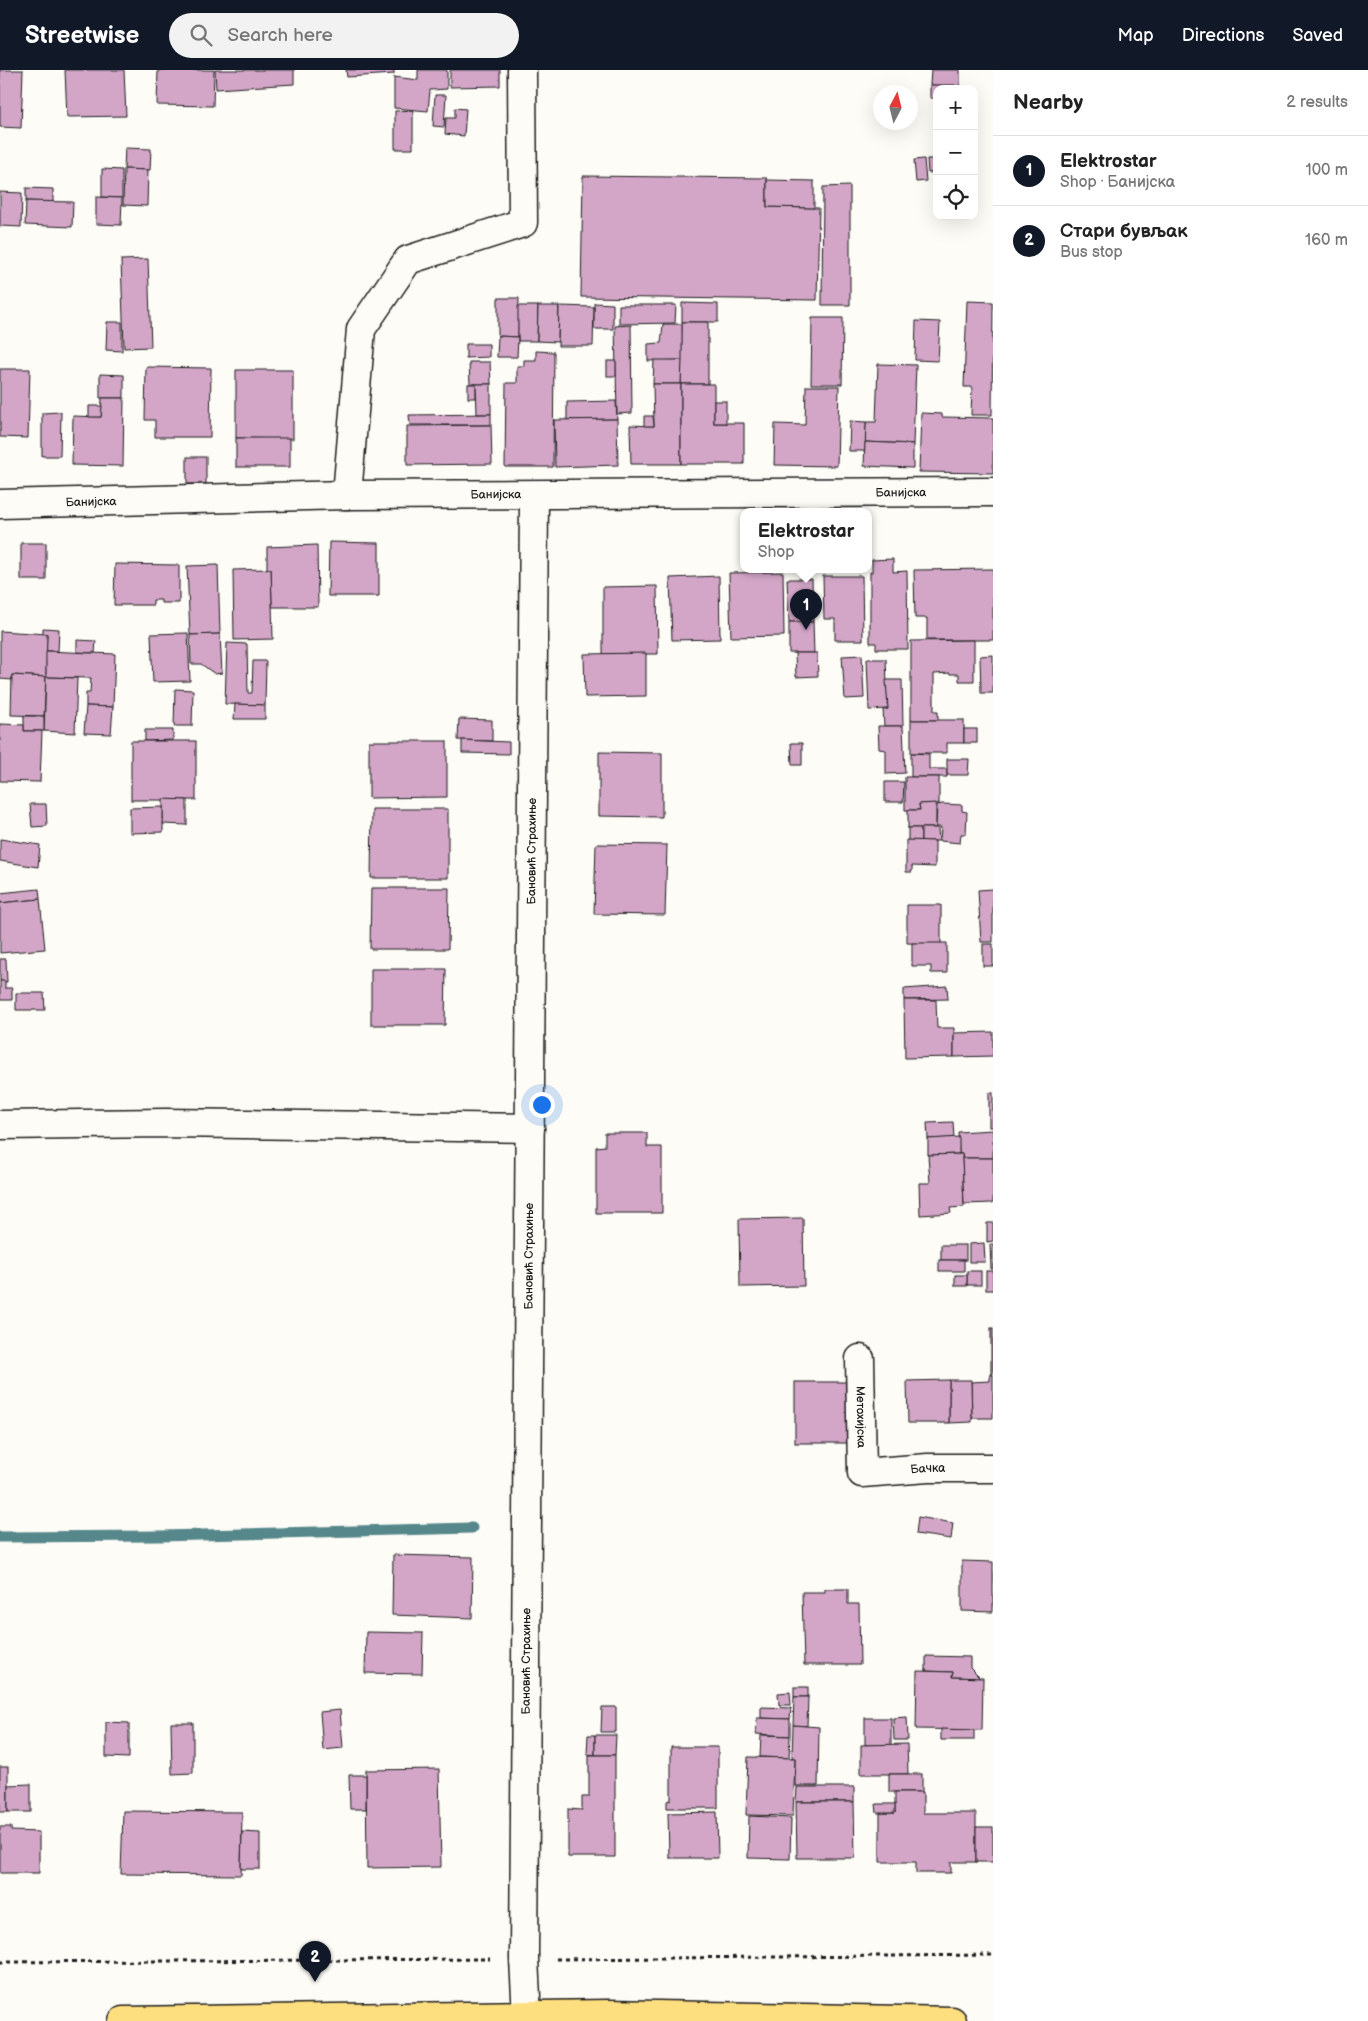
<!DOCTYPE html>
<html lang="en">
<head>
<meta charset="utf-8">
<style>
	:root { --surface:#fff; --page:#f2f2f2; --text:#222; --muted:#767676; --line:#e0e0e0; --accent:#111827 }
	body { margin:0; font-family:"Balsamiq Sans",sans-serif; background:var(--page); color:var(--text) }
	.controls { position:absolute; right:15px; top:15px; display:grid; overflow:hidden; border-radius:10px; box-shadow:0 5px 20px #0002 }
	.controls button { width:45px; height:45px; display:grid; place-items:center; padding:0; border:0; border-bottom:1px solid var(--line); background:var(--surface); color:var(--text); font:25px sans-serif }
	.compass { position:absolute; left:873px; top:15px; width:45px; height:45px; border-radius:50%; background:var(--surface); box-shadow:0 5px 20px #0002; rotate:7deg }
	.you { position:absolute; left:541px; top:1034px; width:18px; height:18px; margin:-12px; border:4px solid #fff; border-radius:50%; background:#1a73e8; box-shadow:0 0 0 8px #1a73e833 }
	.badge { display:grid; place-items:center; width:32px; height:32px; border-radius:50%; background:var(--accent); color:#fff; font-size:16px; font-weight:700 }
	.pin { position:absolute; translate:-50% -41px; filter:drop-shadow(0 1px 2px #0008) }
	.pin::after { content:''; position:absolute; top:26px; width:18px; height:15px; background:inherit; clip-path:polygon(0 0,100% 0,50% 100%) }
	.popup { position:absolute; left:740px; top:438px; width:132px; height:65px; box-sizing:border-box; display:grid; place-content:center; border-radius:10px; background:var(--surface); filter:drop-shadow(0 1px 4px #0005); font-size:16px; white-space:nowrap; color:var(--muted) }
	.popup b { font-size:19px; color:var(--text) }
	.popup::after { content:''; position:absolute; left:50%; top:100%; margin-left:-10px; border:10px solid transparent; border-top-color:var(--surface) }
	.list { margin:0; padding:0; list-style:none }
	h2 { display:flex; justify-content:space-between; align-items:center; height:65px; margin:0; padding:0 20px; font-size:21px }
	h2 small { font-size:16px; font-weight:400; color:var(--muted) }
	.list li { display:grid; grid-template-columns:32px 1fr auto; gap:15px; align-items:center; box-sizing:border-box; height:70px; padding:0 20px; border-top:1px solid var(--line) }
	.list b { display:block; font-size:19px; white-space:nowrap }
	.list p { margin:0; font-size:16px; white-space:nowrap; color:var(--muted) }
	.list em { font-size:16px; font-style:normal; color:var(--muted) }
	.icon { flex:none; width:28px; height:28px; fill:none; stroke:currentColor; stroke-width:2; stroke-linecap:round; stroke-linejoin:round }
	.map { position:relative; flex:none; width:993px; height:1951px; overflow:hidden }
	header { display:flex; align-items:center; gap:30px; box-sizing:border-box; height:70px; padding:0 25px; background:var(--accent); color:#fff }
	header strong { font-size:24px }
	nav { display:flex; gap:28px; margin-inline-start:auto; font-size:18px }
	.search { width:350px; height:45px; background:var(--page); display:flex; align-items:center; gap:12px; box-sizing:border-box; padding:0 18px; border-radius:28px; color:var(--muted); font-size:19px }
	main { display:flex }
	aside { flex:1; background:var(--surface) }
	.map>svg:first-child { display:block }
	.lines { fill:none; stroke-linecap:round; stroke-linejoin:round }
	.stream { stroke:#56878a; stroke-width:11 }
	.building { fill:#d3a6c8; stroke:#1c1c1c }
	.minor-casing { stroke:#1c1c1c; stroke-width:31 }
	.primary-casing { stroke:#1c1c1c; stroke-width:31 }
	.path { stroke:#1c1c1c; stroke-width:3; stroke-dasharray:4 4; stroke-linecap:butt }
	.minor { stroke:#fdfcf7; stroke-width:28 }
	.primary { stroke:#fedf80; stroke-width:28 }
	.labels { text-anchor:middle; stroke-width:4; stroke-linejoin:round; paint-order:stroke }
	.street-label { font-size:12px; fill:#1c1c1c; stroke:#fdfcf7 }
</style>
</head>
<body>
<header>
<strong>Streetwise</strong>
<div class="search"><svg class="icon" aria-label="search" viewBox="0 0 24 24"><circle cx="10" cy="10" r="6"/><path d="M15 15l6 6"/></svg>Search here</div>
<nav><a>Map</a><a>Directions</a><a>Saved</a></nav>
</header>
<main>
<div class="map">
<svg width="993" height="1951" viewBox="0 0 993 1951">
	<rect width="100%" height="100%" fill="#fdfcf7"/>
	<filter id="ink" filterUnits="userSpaceOnUse"><feTurbulence type="fractalNoise" baseFrequency=".02" numOctaves="2"/><feDisplacementMap in="SourceGraphic" scale="10" xChannelSelector="R" yChannelSelector="G"/><feConvolveMatrix kernelMatrix="1 2 1 2 8 2 1 2 1" color-interpolation-filters="sRGB"/></filter>
	<g filter="url(#ink)">
		<g class="lines">
			<!-- stream -->
			<path class="stream" d="M0,1467L160,1466L472,1458"/>
		</g>
		<!-- building -->
		<g class="building">
			<path d="M0,0H23L21,58L0,57Z"/>
			<path d="M65,0H124L126,46L67,47Z"/>
			<path d="M158,0H214L213,36L157,35Z"/>
			<path d="M215,0H294V14L216,19Z"/>
			<path d="M346,0H394V4L347,7Z"/>
			<path d="M418,0H447V19L430,20L428,41L394,38V7L418,10Z"/>
			<path d="M450,0H500V16L450,17Z"/>
			<path d="M931,0H960V16L930,15Z"/>
			<path d="M930,15H955V19H937V28H930Z"/>
			<path d="M435,25H446L444,57L433,56Z"/>
			<path d="M455,38L466,39L464,66L445,64L446,48H455Z"/>
			<path d="M413,40V79H395V41Z"/>
			<path d="M125,78L151,79L150,100L124,99Z"/>
			<path d="M924,89L926,111L916,112L914,90Z"/>
			<path d="M927,89H937V102L928,103Z"/>
			<path d="M102,99L122,100V128L102,127Z"/>
			<path d="M124,99L148,100L147,136L123,135Z"/>
			<path d="M583,106L767,108V137L819,138L817,230L581,227Z"/>
			<path d="M767,110L814,111V138L767,137Z"/>
			<path d="M850,116V235H822L823,117Z"/>
			<path d="M26,118L53,119V132L26,131Z"/>
			<path d="M0,122L22,123L21,157L0,156Z"/>
			<path d="M96,127L122,128L121,155L96,154Z"/>
			<path d="M26,131L73,132L72,157L25,155Z"/>
			<path d="M148,189L151,277L124,278L121,190Z"/>
			<path d="M498,228H519L518,267L498,266Z"/>
			<path d="M967,231L993,232L992,345H971L972,317H964Z"/>
			<path d="M594,233L613,234V259H594Z"/>
			<path d="M682,233L718,234V252H682Z"/>
			<path d="M619,235H676L675,253L619,254Z"/>
			<path d="M518,236H538L537,271H518Z"/>
			<path d="M538,236H559L558,272L537,271Z"/>
			<path d="M559,236L594,237L593,276H558Z"/>
			<path d="M812,248H843L842,314H811Z"/>
			<path d="M916,251L940,252L938,291L915,290Z"/>
			<path d="M107,252H122V281L106,280Z"/>
			<path d="M682,252H708V314H681Z"/>
			<path d="M663,254H682V290L648,291V274L661,273Z"/>
			<path d="M631,255L632,343L617,344L615,256Z"/>
			<path d="M498,266L518,267L517,287H497Z"/>
			<path d="M466,274H489V287L466,288Z"/>
			<path d="M536,281L554,282L553,397H505L506,313H517V296H524V290H536Z"/>
			<path d="M654,290H682L681,314H653Z"/>
			<rect x="607" y="291" width="9" height="15"/>
			<path d="M469,292H490L491,314H470Z"/>
			<path d="M878,294L916,295L913,374L865,372L866,352H876Z"/>
			<path d="M146,297L211,298L210,367H155V350H145Z"/>
			<path d="M0,299H30L28,368L0,367Z"/>
			<path d="M236,300H293V369L236,368Z"/>
			<path d="M100,304L124,305V328H100Z"/>
			<rect x="468" y="314" width="8" height="14"/>
			<path d="M476,314H491V344H477Z"/>
			<path d="M653,314H681V394H631L630,355L654,356Z"/>
			<path d="M681,314H714V353H744V394H681Z"/>
			<path d="M806,316H839L837,396L774,395L775,354L805,355Z"/>
			<path d="M102,328H124L123,396L72,395L73,346L101,347Z"/>
			<path d="M616,331L617,349L567,350V332Z"/>
			<rect x="714" y="331" width="12" height="22"/>
			<path d="M89,336H102L101,347H89Z"/>
			<path d="M61,342L60,386H42V343Z"/>
			<path d="M921,343L942,344V347L993,348V403L919,402Z"/>
			<path d="M491,344V355H410L409,345Z"/>
			<path d="M644,346H653L654,356H644Z"/>
			<path d="M617,349L618,395L555,397L554,350Z"/>
			<path d="M850,351L866,352L865,381H849Z"/>
			<path d="M491,355L492,394L407,395V356Z"/>
			<rect x="236" y="368" width="54" height="29"/>
			<path d="M865,372L913,374V398L864,396Z"/>
			<rect x="187" y="387" width="19" height="27"/>
			<path d="M329,472L379,473V526H328Z"/>
			<rect x="21" y="473" width="25" height="37"/>
			<path d="M317,475L318,537H272L271,499H267V477Z"/>
			<path d="M893,489V502L907,501L908,579H876V573H870V502H872V490Z"/>
			<path d="M115,494L179,495V533H161V530H153V535H114Z"/>
			<path d="M218,495L220,564L190,565L187,496Z"/>
			<path d="M267,499H271L273,569L234,570L233,500Z"/>
			<path d="M993,499V570H927V548H915L914,500Z"/>
			<path d="M783,502L784,566L731,567L729,503Z"/>
			<path d="M719,506L720,569L672,570L670,508Z"/>
			<path d="M823,506H862L863,570H835V549H824Z"/>
			<path d="M787,509H812L813,552H789Z"/>
			<path d="M657,516L658,584H603V517Z"/>
			<path d="M789,552H813L814,583H789Z"/>
			<path d="M43,558L59,559L58,581H46L47,564L43,563Z"/>
			<path d="M0,561L47,564L46,607L12,605V610L0,609Z"/>
			<path d="M188,563L190,611L153,612L151,564Z"/>
			<path d="M220,564L222,603L215,604L201,594H191L190,565Z"/>
			<path d="M77,570L96,571L95,583L77,582Z"/>
			<path d="M974,570V611H959V604H950V603L934,604V641H938V650H911V571Z"/>
			<path d="M227,573L247,574L248,623H252L253,591H266L265,635L225,634Z"/>
			<path d="M46,581L115,584L113,637L86,636V623H90L91,608L46,607Z"/>
			<path d="M646,583V626L585,627L584,584Z"/>
			<path d="M795,583H817L818,606L796,607Z"/>
			<path d="M862,585L864,628L845,629L842,586Z"/>
			<path d="M993,585V623H981L980,586Z"/>
			<path d="M867,589H886L888,639L869,640Z"/>
			<path d="M12,605L46,607L44,646L11,645Z"/>
			<path d="M46,607L77,608L75,663L44,661Z"/>
			<path d="M886,610H902L903,656H884L883,640L888,639Z"/>
			<path d="M175,619L193,620L192,656H174Z"/>
			<path d="M235,634L265,635V649H234Z"/>
			<path d="M86,636L113,637L111,664L84,663Z"/>
			<rect x="24" y="646" width="20" height="15"/>
			<path d="M459,649L492,650V671L458,670Z"/>
			<path d="M911,650H964V673H947V683H911Z"/>
			<path d="M0,654L24,655V661H42L40,712L0,711Z"/>
			<path d="M878,656H903L905,703L886,704V680L879,679Z"/>
			<rect x="964" y="659" width="13" height="14"/>
			<path d="M145,660H173V670L145,671Z"/>
			<path d="M462,670L509,672V684L462,683Z"/>
			<rect x="131" y="671" width="65" height="59"/>
			<path d="M369,671H447V727L369,728Z"/>
			<path d="M791,673H802V695H792Z"/>
			<path d="M599,682L662,683V747L599,746Z"/>
			<path d="M911,683L929,684V699H947V707H911Z"/>
			<path d="M947,689H969L968,705H947Z"/>
			<path d="M905,707H939V734H919L920,740H905Z"/>
			<path d="M885,712H904L903,732H885Z"/>
			<path d="M163,729L187,730V755L163,754Z"/>
			<path d="M936,733V758H908V740H920L919,734Z"/>
			<path d="M30,734H46L47,756L32,757Z"/>
			<path d="M942,734L962,735V741L967,742L966,764H961L960,773L940,771L941,757H936L937,735Z"/>
			<path d="M163,737V762L130,763V738Z"/>
			<path d="M372,739H448V808H371Z"/>
			<rect x="908" y="758" width="13" height="13"/>
			<path d="M921,758H938L939,771H921Z"/>
			<path d="M0,769L40,775L38,797L0,791Z"/>
			<path d="M906,770L935,771V797L912,796V802H906Z"/>
			<path d="M596,774L667,775L665,845L594,844Z"/>
			<path d="M371,818H449L448,879H370Z"/>
			<path d="M39,819L40,829L0,833V823Z"/>
			<path d="M993,819V872H981L978,820Z"/>
			<path d="M40,829L45,879L0,883V833Z"/>
			<path d="M907,835H941V874L907,873Z"/>
			<path d="M912,873H947V903H931V896H912Z"/>
			<rect x="983" y="874" width="10" height="22"/>
			<path d="M0,889H6L7,912L0,911Z"/>
			<path d="M371,899H446L445,955H371Z"/>
			<path d="M0,911H5V918H12V930H0Z"/>
			<path d="M947,916L948,929L904,930V919Z"/>
			<path d="M16,923H44L45,940H16Z"/>
			<path d="M904,930H936L937,958H954V987L905,988Z"/>
			<path d="M993,962V986L954,987V963Z"/>
			<rect x="989" y="1023" width="4" height="34"/>
			<path d="M953,1052L954,1068L928,1069L927,1053Z"/>
			<path d="M993,1060V1088H962V1084H959L958,1062Z"/>
			<path d="M605,1063H647V1077H662V1143H596V1077L605,1076Z"/>
			<path d="M959,1067V1084L928,1085V1069Z"/>
			<path d="M962,1084L964,1137L950,1138L951,1143L920,1145L919,1113H930L928,1085Z"/>
			<path d="M962,1088H993V1133L964,1134Z"/>
			<path d="M803,1148L804,1216L740,1217L739,1149Z"/>
			<path d="M987,1153H993V1171L987,1172Z"/>
			<path d="M984,1173L985,1192H969V1174Z"/>
			<path d="M990,1174H993V1199H991Z"/>
			<rect x="941" y="1175" width="25" height="15"/>
			<rect x="939" y="1190" width="25" height="11"/>
			<rect x="967" y="1201" width="14" height="14"/>
			<rect x="986" y="1201" width="7" height="19"/>
			<rect x="955" y="1205" width="12" height="11"/>
			<rect x="991" y="1258" width="2" height="46"/>
			<path d="M990,1305H993V1348H972L971,1312L990,1311Z"/>
			<path d="M949,1310H971L972,1352L949,1353Z"/>
			<path d="M949,1310V1353H908L907,1311Z"/>
			<rect x="795" y="1312" width="64" height="61"/>
			<path d="M918,1447L953,1453L951,1469L916,1464Z"/>
			<path d="M393,1485L473,1487L472,1548L392,1545Z"/>
			<path d="M962,1491L993,1492V1542L962,1541Z"/>
			<path d="M825,1519H848V1534H859L860,1595H804L802,1522H825Z"/>
			<path d="M366,1562L423,1563L422,1604L365,1603Z"/>
			<path d="M926,1586L970,1587V1598L980,1608L952,1607L953,1602L926,1601Z"/>
			<path d="M917,1601L953,1602L952,1607L983,1608L982,1660L916,1659Z"/>
			<rect x="794" y="1617" width="14" height="10"/>
			<path d="M790,1622L791,1635H779L778,1623Z"/>
			<path d="M794,1627H808L807,1656L793,1655Z"/>
			<path d="M602,1637H616V1662H601Z"/>
			<path d="M761,1637L791,1638L790,1649L761,1648Z"/>
			<path d="M340,1640L343,1678L323,1680L320,1642Z"/>
			<path d="M907,1647L908,1670H894L893,1648Z"/>
			<path d="M757,1648L790,1649V1666L756,1664Z"/>
			<rect x="865" y="1648" width="26" height="27"/>
			<path d="M106,1652L129,1653V1688L106,1687Z"/>
			<path d="M171,1653H193V1703L172,1704Z"/>
			<path d="M793,1655L819,1657L818,1716H795V1688H792Z"/>
			<path d="M941,1659L974,1660V1670H941Z"/>
			<path d="M588,1665H595V1685L587,1684Z"/>
			<path d="M595,1665H616L615,1685H595Z"/>
			<path d="M761,1665L790,1666L789,1688L760,1687Z"/>
			<path d="M907,1674L908,1704H861V1675Z"/>
			<path d="M671,1677H718V1738H667V1731L671,1730Z"/>
			<path d="M589,1685H615V1787H568V1739L582,1740V1727H589Z"/>
			<path d="M748,1687L795,1688L793,1746L746,1745Z"/>
			<rect x="0" y="1697" width="8" height="45"/>
			<path d="M439,1699L441,1797L367,1798L366,1700Z"/>
			<rect x="889" y="1704" width="33" height="18"/>
			<path d="M349,1705H366V1739H350Z"/>
			<path d="M31,1714V1742H8V1715Z"/>
			<path d="M797,1717H854V1732H796Z"/>
			<path d="M895,1722H923V1743H976V1792H951V1803H916V1792H880V1743H895Z"/>
			<path d="M796,1732H854L855,1788H797Z"/>
			<path d="M876,1734H895V1743H877Z"/>
			<path d="M123,1741L242,1742L241,1805L121,1804Z"/>
			<path d="M717,1742L718,1788H669L668,1743Z"/>
			<path d="M749,1746L791,1748L790,1789L748,1788Z"/>
			<path d="M0,1757H11V1761L39,1762V1803H0Z"/>
			<rect x="976" y="1757" width="17" height="35"/>
			<path d="M242,1762L260,1763V1799H241Z"/>
		</g>
		<g class="lines">
			<!-- minor casing -->
			<g class="minor-casing">
				<g id="minor">
					<path d="M347,425L361,259L408,190L523,153L522,0"/>
					<path id="s1" d="M0,434L347,425L993,422"/>
					<path d="M0,1055L165,1053L530,1058"/>
					<path id="s2" d="M860,1289L862,1403L928,1398H993"/>
					<path id="s3" d="M527,1946L524,1889L534,426"/>
				</g>
			</g>
			<!-- primary casing -->
			<g class="primary-casing">
				<path id="primary" d="M123,1951L608,1944L952,1951"/>
			</g>
			<!-- path -->
			<g class="path">
				<path d="M556,1889L993,1885"/>
				<path d="M0,1892L490,1889"/>
			</g>
			<!-- minor -->
			<use href="#minor" class="minor"/>
			<!-- primary -->
			<use href="#primary" class="primary"/>
		</g>
	</g>
	<g class="labels">
		<!-- street labels -->
		<g class="street-label">
			<text dy="4" stroke="none"><textPath href="#s1" startOffset="901">Банијска</textPath></text>
			<text dy="4" stroke="none"><textPath href="#s1" startOffset="496">Банијска</textPath></text>
			<text dy="4" stroke="none"><textPath href="#s1" startOffset="91">Банијска</textPath></text>
			<text dy="4" stroke="none"><textPath href="#s3" startOffset="1165">Бановић Страхиње</textPath></text>
			<text dy="4" stroke="none"><textPath href="#s3" startOffset="760">Бановић Страхиње</textPath></text>
			<text dy="4" stroke="none"><textPath href="#s2" startOffset="58">Метохијска</textPath></text>
			<text dy="4" stroke="none"><textPath href="#s2" startOffset="180">Бачка</textPath></text>
			<text dy="4" stroke="none"><textPath href="#s3" startOffset="355">Бановић Страхиње</textPath></text>
		</g>
	</g>
</svg>
<div class="controls">
<button>+</button>
<button>−</button>
<button><svg class="icon" aria-label="locate" viewBox="0 0 24 24"><circle cx="12" cy="12" r="6"/><path d="M12 2v4M12 18v4M2 12h4M18 12h4"/></svg></button>
</div>
<svg class="compass" viewBox="-18 -18 36 36"><path d="M0-13l5 13h-10z" fill="#e53935"/><path d="M0 13l5-13h-10z" fill="#767676"/></svg>
<div class="you"></div>
<div class="pin badge" style="left:806px;top:560px">1</div>
<div class="popup"><b>Elektrostar</b>Shop</div>
<div class="pin badge" style="left:315px;top:1912px">2</div>
</div>
<aside>
<h2>Nearby<small>2 results</small></h2>
<ul class="list">
<li><span class="badge">1</span><div><b>Elektrostar</b><p>Shop · Банијска</p></div><em>100 m</em></li>
<li><span class="badge">2</span><div><b>Стари бувљак</b><p>Bus stop</p></div><em>160 m</em></li>
</ul>
</aside>
</main>
</body>
</html>
